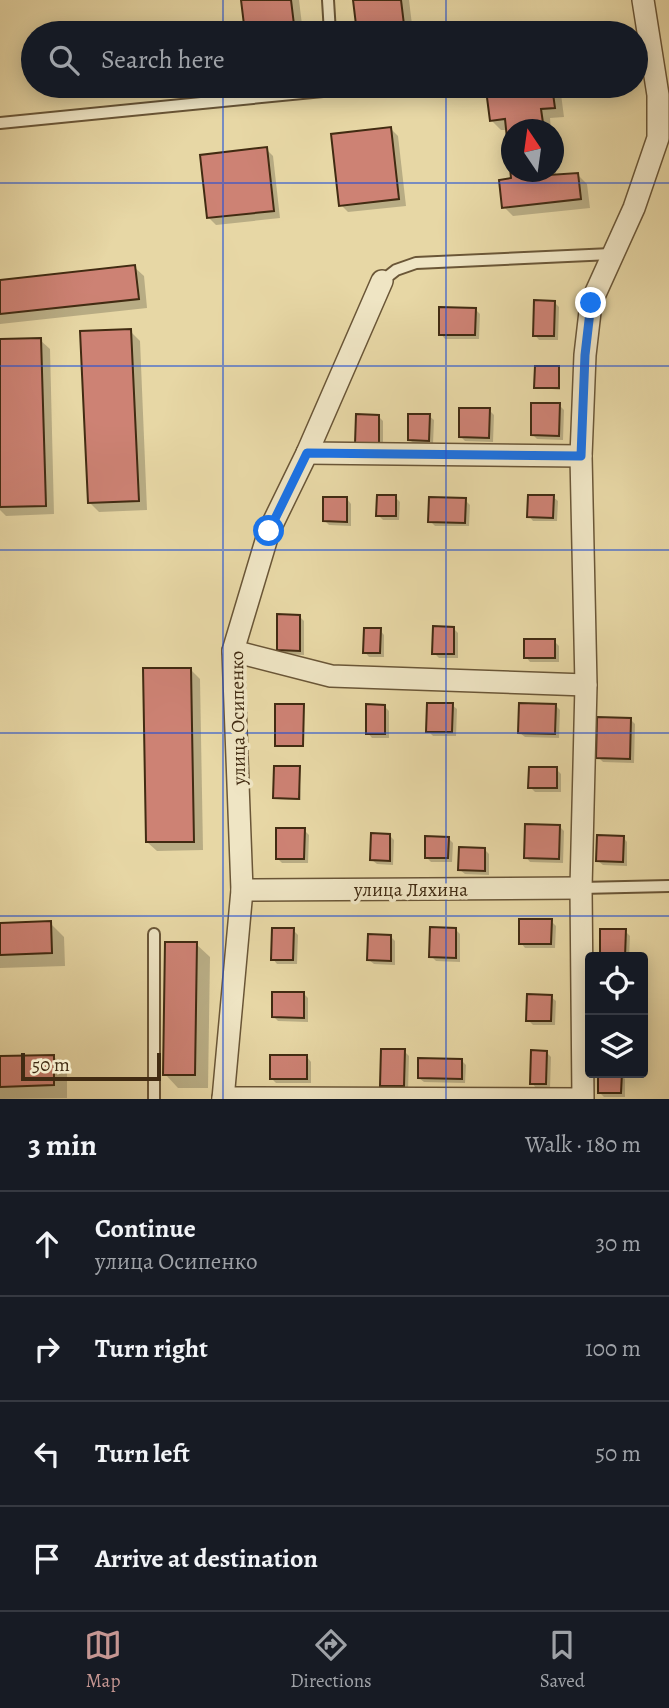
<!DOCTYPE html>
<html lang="en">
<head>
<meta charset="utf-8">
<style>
	:root { --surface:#171b24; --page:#20242c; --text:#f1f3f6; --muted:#9ea1a6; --line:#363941; --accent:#c59692 }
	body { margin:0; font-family:Alegreya,serif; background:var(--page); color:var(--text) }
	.controls { position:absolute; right:21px; bottom:21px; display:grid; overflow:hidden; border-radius:7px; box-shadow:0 4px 18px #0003 }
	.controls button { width:63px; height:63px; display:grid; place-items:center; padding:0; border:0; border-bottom:2px solid var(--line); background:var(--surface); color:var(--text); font:35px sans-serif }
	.compass { position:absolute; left:501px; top:119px; width:63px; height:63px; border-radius:50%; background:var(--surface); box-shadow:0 4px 18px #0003; rotate:347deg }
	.scale { position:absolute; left:21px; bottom:18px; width:140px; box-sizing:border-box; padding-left:7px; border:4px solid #412b12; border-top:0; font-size:19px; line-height:24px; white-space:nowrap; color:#412b12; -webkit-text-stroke:5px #efe5c4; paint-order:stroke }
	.stop { position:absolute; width:21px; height:21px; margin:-16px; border:5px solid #1a73e8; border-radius:50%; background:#fff }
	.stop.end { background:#1a73e8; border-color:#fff; box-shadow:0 2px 7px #0008 }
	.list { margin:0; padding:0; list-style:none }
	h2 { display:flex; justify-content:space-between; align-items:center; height:91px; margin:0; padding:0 28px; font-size:30px }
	h2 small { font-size:23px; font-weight:400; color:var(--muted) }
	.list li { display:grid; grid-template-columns:46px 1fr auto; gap:21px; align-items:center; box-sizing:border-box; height:105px; padding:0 28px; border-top:2px solid var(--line) }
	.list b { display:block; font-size:26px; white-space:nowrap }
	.list p { margin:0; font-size:23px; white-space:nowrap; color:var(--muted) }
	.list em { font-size:23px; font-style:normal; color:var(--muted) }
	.icon { flex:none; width:38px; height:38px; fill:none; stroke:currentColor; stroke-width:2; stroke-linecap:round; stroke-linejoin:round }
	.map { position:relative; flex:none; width:669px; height:1099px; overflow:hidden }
	.search { position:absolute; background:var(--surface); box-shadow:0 4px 18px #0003; left:21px; right:21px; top:21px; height:77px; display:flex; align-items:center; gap:18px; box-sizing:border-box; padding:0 24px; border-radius:38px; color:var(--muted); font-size:26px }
	.sheet { height:511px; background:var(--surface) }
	nav { display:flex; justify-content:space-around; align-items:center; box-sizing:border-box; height:98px; border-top:2px solid var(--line); background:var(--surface); font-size:19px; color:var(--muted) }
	nav a { display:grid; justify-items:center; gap:4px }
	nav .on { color:var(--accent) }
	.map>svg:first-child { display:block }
	.shadow { fill:#0003 }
	.building { fill:#cd8274; stroke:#412b12; stroke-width:2 }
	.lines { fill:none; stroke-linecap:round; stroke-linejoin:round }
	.service-casing { stroke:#6a5637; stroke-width:14 }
	.minor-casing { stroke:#6a5637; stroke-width:24 }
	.service { stroke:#efe5c4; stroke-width:10 }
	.minor { stroke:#efe5c4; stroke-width:21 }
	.route { stroke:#1a73e8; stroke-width:9 }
	.grid { fill:none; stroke:#1d4ed8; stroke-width:2; stroke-opacity:0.55 }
	.labels { text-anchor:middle; stroke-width:7; stroke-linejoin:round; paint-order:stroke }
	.street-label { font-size:19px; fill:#412b12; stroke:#efe5c4 }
</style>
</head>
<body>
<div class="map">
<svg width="669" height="1099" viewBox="0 0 669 1099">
	<rect width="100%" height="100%" fill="#e7d7a5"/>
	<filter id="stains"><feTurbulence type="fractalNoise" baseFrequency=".00286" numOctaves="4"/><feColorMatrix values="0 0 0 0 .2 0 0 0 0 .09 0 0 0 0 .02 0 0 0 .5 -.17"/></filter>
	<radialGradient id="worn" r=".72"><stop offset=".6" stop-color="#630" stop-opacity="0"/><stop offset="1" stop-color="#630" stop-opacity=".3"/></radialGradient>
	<!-- shadow -->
	<g class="shadow">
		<path d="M243,0H299L303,33H246Z"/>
		<path d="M355,0H409L413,33H359Z"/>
		<path d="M253,86H309V89L262,94Z"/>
		<path d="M553,86L561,94L564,117L550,118L551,130H501L491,120L488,91Z"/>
		<path d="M391,129L398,136L406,206L348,212L341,205Z"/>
		<path d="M266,149L273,156L280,218L216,225L209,218Z"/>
		<path d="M554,150L556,176L577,174L587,184L590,208L513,216L504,207L513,180L512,172H554Z"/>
		<path d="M134,267L144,276L147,308L0,324V282Z"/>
		<path d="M554,302L559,307L558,340H539L535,335Z"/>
		<path d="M475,309L480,314L479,339H445L441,334Z"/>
		<path d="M130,331L140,341L147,510L99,512L90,503Z"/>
		<path d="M40,340L50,349L54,514L6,516L0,510V341Z"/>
		<path d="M558,368L560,390L536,387Z"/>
		<path d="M559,405L564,410L563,440L537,439L533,435Z"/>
		<path d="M489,410L494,415L493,442L465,441L461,437Z"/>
		<path d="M429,416L434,420L433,444H414L409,439Z"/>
		<path d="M379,417L383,421V448L357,443Z"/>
		<path d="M395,497L400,502L399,520H383L378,515Z"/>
		<path d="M553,497L558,501L557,521H533L529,516Z"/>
		<path d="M347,499L351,504V526L329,525L325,521Z"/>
		<path d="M465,500L470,505L469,526H435L430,521Z"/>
		<path d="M300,617L304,621V655L283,654L278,650Z"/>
		<path d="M453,628L458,633V658H439L434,653Z"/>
		<path d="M380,630L384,635V657H369L365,652Z"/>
		<path d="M554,641L559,646V662H530L526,657Z"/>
		<path d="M190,669L200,679L203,850L157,851L147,842Z"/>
		<path d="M452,705L457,709L456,736H433L428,731Z"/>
		<path d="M555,705L560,710L559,738L525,737L520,733Z"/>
		<path d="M303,706L304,747H278L276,745Z"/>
		<path d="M384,706L389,711V738H372L368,733Z"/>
		<path d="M630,719L635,724L634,763L603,762L598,757Z"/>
		<path d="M299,768L301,800L277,799L275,798Z"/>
		<path d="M556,769L561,774V792H535L530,787Z"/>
		<path d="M559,826L564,831L563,863L530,862L526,857Z"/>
		<path d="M304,830L309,835L308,863H282L277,858Z"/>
		<path d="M389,835L394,840L393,865L377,864L372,860Z"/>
		<path d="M623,837L627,842V866L603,865L598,861Z"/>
		<path d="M448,838L453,843L452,862H431L426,857Z"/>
		<path d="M484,849L489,854V875L465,874L460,870Z"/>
		<path d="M551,921L556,926L555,948H525L521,943Z"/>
		<path d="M50,923L64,937L65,966L0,968V925Z"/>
		<path d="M293,930L298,935L297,964H277L273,959Z"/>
		<path d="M456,930L460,934V962L436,961L431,956Z"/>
		<path d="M625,931L630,936L629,957H603Z"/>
		<path d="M390,936L395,941V965L374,964L369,960Z"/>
		<path d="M196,944L210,957L208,1088H178L165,1074Z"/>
		<path d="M304,994L308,998V1022L278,1021L274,1017Z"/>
		<path d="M551,997L556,1001L555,1025H533L528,1020Z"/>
		<path d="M404,1051L409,1056L408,1090H387L382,1085Z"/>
		<path d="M546,1052L551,1057L550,1088H536L532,1083Z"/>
		<path d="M53,1056L67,1070V1098L0,1099V1057Z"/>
		<path d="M307,1057L311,1062V1083H276L271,1078Z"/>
		<path d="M461,1060L466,1065L465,1083L424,1082L419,1078Z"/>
		<path d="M621,1074L625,1079V1097H604L599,1092Z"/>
	</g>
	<!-- building -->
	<g class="building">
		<path d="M241,0H291L295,33H245Z"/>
		<path d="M353,0H401L405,33H357Z"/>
		<path d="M523,86H552L555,108L541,109L544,130H512V172H548L549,175L578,173L581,199L502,208L499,180L511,178L505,119L490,121L486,90Z"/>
		<path d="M391,127L399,199L339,206L331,134Z"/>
		<path d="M267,147L274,211L207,218L200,155Z"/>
		<path d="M135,265L139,299L0,314V280Z"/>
		<path d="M534,300L555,301L554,336H533Z"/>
		<path d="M439,307L476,308L475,335H439Z"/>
		<path d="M131,329L139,501L88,503L80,331Z"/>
		<path d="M41,338L46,506L0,507V339Z"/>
		<path d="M535,366H559V388H534Z"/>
		<path d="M531,403H560L559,436L531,435Z"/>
		<path d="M459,408H490L489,438L459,437Z"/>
		<path d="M356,414L379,415V444H355Z"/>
		<path d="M408,414H430L429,441L408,440Z"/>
		<path d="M377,495H396V516H376Z"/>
		<path d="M528,495H554L553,518L527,517Z"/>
		<path d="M323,497H347V522L323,521Z"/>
		<path d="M429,497L466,498L465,523L428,522Z"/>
		<path d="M277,614L300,615V651L277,650Z"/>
		<path d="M433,626L454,627V654H432Z"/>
		<path d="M364,628H381L380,653H363Z"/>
		<rect x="524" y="639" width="31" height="19"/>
		<path d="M143,668H191L194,842H146Z"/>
		<path d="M427,703H453L452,732H426Z"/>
		<path d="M519,703L556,704L555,734L518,733Z"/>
		<path d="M275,704H304L303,746H275Z"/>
		<path d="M366,704L385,705V734H366Z"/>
		<path d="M597,717L631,718L630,759L596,758Z"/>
		<path d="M274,766H300L299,799L273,798Z"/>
		<path d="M529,767H557V788H528Z"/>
		<path d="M525,824L560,825L559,859L524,858Z"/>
		<path d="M276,828H305L304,859H276Z"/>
		<path d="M371,833L390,834V861L370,860Z"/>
		<path d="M597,835L624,836L623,862L596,861Z"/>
		<path d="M425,836L449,837L448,858H425Z"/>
		<path d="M459,847L485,848V871L458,870Z"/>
		<path d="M519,919H552L551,944H519Z"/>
		<path d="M51,921L52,953L0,955V923Z"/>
		<path d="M430,927L456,928V958L429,957Z"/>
		<path d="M272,928H294L293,960H271Z"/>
		<path d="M600,929H626L625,957L600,956Z"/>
		<path d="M368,934L391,935V961L367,960Z"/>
		<path d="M165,942H197L195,1075H163Z"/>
		<path d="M272,992H304V1018L272,1017Z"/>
		<path d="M527,994L552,995L551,1021H526Z"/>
		<path d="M381,1049H405L404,1086H380Z"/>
		<path d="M531,1050L547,1051L546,1084H530Z"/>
		<path d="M54,1055V1085L0,1087V1056Z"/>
		<rect x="270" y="1055" width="37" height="24"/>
		<path d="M418,1058L462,1059V1079L418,1078Z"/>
		<path d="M598,1073H622L621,1093H598Z"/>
	</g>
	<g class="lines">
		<!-- service casing -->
		<g class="service-casing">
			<g id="service">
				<path d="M328,0L330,33"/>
				<path d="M0,123L323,91L328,86"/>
				<path d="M382,281L396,270L416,263L611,254"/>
				<path d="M581,888L669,886"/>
				<path d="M154,1099V934"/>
			</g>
		</g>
		<!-- minor casing -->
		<g class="minor-casing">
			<g id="minor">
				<path d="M307,453L581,456"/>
				<path d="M233,651L331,676L586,685"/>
				<path d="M242,890L581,888"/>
				<path d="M223,1098L583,1099L581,888L586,685L581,456L585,355L591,303L634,208L658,138V95L643,0"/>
				<path d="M223,1099L242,890L233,651L269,531L307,453L382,281"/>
			</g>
		</g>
		<!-- service -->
		<use href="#service" class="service"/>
		<!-- minor -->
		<use href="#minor" class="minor"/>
	</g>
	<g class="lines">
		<!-- route -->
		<path class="route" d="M269,531L307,453L581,456L585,355L591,303"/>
	</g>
	<!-- grid -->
	<path class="grid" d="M223,0V33M446,0V33M223,86V1099M446,86V1099M0,183H669M0,366H669M0,550H669M0,733H669M0,916H669"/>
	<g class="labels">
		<!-- street labels -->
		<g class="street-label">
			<text transform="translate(237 718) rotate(-91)" y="7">улица Осипенко</text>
			<text x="411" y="896">улица Ляхина</text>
		</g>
	</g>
	<rect width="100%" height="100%" filter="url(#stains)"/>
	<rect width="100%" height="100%" fill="url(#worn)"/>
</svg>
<div class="controls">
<button><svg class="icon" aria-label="locate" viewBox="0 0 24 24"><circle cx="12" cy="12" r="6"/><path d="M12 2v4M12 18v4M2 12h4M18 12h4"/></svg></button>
<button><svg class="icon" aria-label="layers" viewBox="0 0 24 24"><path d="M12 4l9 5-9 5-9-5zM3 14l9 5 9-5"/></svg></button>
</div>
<svg class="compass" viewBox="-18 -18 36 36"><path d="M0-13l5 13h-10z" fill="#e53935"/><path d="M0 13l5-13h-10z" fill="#9ea1a6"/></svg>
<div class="scale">50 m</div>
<div class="stop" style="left:269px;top:531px"></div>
<div class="stop end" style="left:591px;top:303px"></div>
<div class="search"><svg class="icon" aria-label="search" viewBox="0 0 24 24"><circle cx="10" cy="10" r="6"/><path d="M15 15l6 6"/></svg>Search here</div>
</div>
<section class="sheet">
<h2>3 min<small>Walk · 180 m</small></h2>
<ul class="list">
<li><svg class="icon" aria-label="ahead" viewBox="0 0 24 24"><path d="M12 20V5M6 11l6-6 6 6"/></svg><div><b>Continue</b><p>улица Осипенко</p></div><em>30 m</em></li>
<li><svg class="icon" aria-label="right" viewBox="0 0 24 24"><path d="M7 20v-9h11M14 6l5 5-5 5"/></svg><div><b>Turn right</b></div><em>100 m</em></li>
<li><svg class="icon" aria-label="left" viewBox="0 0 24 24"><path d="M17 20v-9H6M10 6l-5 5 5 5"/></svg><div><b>Turn left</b></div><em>50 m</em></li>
<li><svg class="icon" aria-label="arrive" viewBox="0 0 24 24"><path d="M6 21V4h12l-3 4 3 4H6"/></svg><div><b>Arrive at destination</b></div></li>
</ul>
</section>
<nav>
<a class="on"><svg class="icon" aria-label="map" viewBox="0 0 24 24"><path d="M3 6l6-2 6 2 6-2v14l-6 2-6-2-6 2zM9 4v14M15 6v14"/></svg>Map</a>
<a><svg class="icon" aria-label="directions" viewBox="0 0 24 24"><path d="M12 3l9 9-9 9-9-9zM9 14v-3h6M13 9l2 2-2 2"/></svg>Directions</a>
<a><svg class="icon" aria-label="saved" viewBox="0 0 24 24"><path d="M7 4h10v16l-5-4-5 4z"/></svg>Saved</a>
</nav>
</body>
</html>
